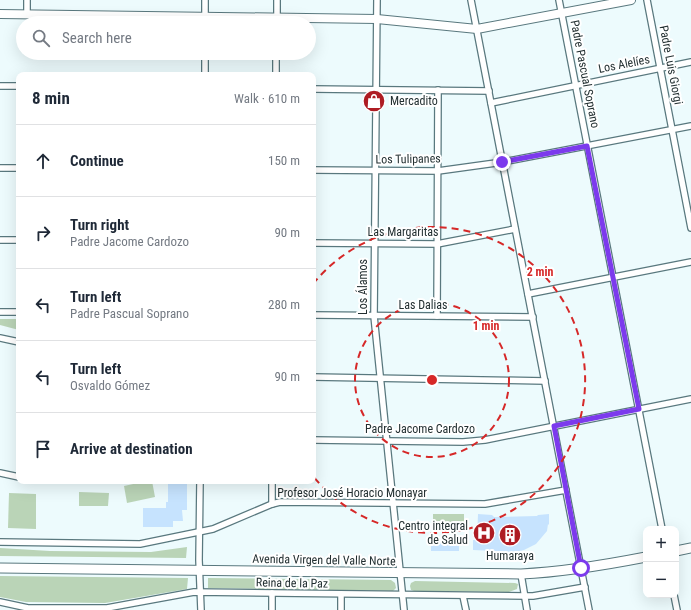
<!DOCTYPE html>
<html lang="en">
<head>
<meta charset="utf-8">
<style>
	:root { --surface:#fff; --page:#f2f2f3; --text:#1f2937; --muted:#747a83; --line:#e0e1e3 }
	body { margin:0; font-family:"Roboto Condensed",sans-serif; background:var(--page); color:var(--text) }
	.controls { position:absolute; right:12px; bottom:12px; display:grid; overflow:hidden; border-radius:8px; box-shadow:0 4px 16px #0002 }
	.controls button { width:36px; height:36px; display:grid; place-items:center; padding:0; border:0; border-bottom:1px solid var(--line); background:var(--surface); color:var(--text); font:20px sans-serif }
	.stop { position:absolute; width:12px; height:12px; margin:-9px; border:3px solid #7c3aed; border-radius:50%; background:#fff }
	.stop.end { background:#7c3aed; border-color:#fff; box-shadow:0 1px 4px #0008 }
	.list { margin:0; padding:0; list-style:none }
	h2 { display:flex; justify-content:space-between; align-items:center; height:52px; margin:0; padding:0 16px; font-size:17px }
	h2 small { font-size:13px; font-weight:400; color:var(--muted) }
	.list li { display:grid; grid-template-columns:26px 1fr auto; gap:12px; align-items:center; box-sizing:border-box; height:72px; padding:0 16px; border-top:1px solid var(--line) }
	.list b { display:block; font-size:15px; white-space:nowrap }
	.list p { margin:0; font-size:13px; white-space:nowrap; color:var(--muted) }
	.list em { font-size:13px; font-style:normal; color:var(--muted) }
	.icon { flex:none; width:22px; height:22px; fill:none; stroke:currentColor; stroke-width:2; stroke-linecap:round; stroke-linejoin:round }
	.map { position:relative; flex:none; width:691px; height:610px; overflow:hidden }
	.search { position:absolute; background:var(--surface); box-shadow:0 4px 16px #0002; left:16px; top:16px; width:300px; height:44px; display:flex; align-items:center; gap:10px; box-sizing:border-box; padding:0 14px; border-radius:22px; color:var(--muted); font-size:15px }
	.panel { position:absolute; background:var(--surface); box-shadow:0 4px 16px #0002; left:16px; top:72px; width:300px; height:412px; border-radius:8px }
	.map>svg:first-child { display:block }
	.green { fill:#bad4b7 }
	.building { fill:#c6e3fe }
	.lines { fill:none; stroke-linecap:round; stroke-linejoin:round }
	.street-casing { stroke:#59787e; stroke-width:8 }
	.secondary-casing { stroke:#59787e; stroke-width:10 }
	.primary-casing { stroke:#59787e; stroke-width:11 }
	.street { stroke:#fff; stroke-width:5.5 }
	.secondary { stroke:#fff; stroke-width:8 }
	.primary { stroke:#fff; stroke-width:9 }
	.route { stroke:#7c3aed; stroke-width:5 }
	.ring { fill:none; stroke:#d62828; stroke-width:2; stroke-dasharray:7 5 }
	.labels { text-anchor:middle; stroke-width:4; stroke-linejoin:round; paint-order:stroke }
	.street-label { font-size:12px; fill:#222f31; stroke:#fff }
	.poi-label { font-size:12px; fill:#222f31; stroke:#fff; text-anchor:start }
	.centre { fill:#d62828; stroke:#fff; stroke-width:2 }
	.ring-label { font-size:12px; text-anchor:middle; font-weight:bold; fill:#d62828; stroke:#fff; stroke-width:4; stroke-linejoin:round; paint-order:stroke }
</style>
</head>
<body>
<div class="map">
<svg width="691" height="610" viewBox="0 0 691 610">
	<rect width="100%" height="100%" fill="#edfbfd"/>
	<!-- green -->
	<g class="green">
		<path d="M0,319H19V330L0,325Z"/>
		<path d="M147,481H152L155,497L127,503L124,486Z"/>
		<path d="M79,492L109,493L108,506H79Z"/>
		<path d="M9,493L36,494V529L8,528Z"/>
		<rect x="433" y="514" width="31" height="17"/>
		<path d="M187,547L186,558L0,556V548L50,551L151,552Z"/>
		<path d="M0,576L188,578L187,589L105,603L26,602L0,597Z"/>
		<path d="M208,578L391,580L395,583L396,588L393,591L208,588Z"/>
		<path d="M415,581L515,583L518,584L517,589L509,592L414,591L411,590L410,586L411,583Z"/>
	</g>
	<!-- building -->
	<g class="building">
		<path d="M168,481H187V510H182L183,521H173V527H143V508H166V502H168Z"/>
		<path d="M478,514L492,515L494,517L537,516L538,515L549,514V525L548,524L547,531L536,544L524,550L515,552L473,550V540H477Z"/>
		<rect x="431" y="542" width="28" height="9"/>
	</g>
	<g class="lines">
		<!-- street casing -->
		<g class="street-casing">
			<g id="street">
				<path d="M377,0L374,316L404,610"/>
				<path d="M471,0L589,610"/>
				<path d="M559,0L662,529"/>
				<path d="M647,0L691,228"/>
				<path d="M27,15V0"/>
				<path d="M205,23V0"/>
				<path d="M277,23V0"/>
				<path d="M205,75V53"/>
				<path d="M276,75V53"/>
				<path d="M0,86H19"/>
				<path d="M313,89L489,91"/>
				<path d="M491,103L691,62"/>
				<path d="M0,168H19"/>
				<path d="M313,170L438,171L503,162L691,126"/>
				<path d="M0,240H19"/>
				<path d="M313,243L437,244L515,229"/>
				<path d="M528,294L691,262"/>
				<path d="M0,312H19"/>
				<path d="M313,315L533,317"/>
				<path d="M437,316L438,90"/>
				<path d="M0,338L19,342"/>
				<path d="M313,377L545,381"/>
				<path d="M313,440L463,442L485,440L691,399"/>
				<path d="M0,473L19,477"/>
				<path d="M200,481L199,560L201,610"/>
				<path d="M272,504V481"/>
				<path d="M0,542L140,544L213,529L272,504L280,502L485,504L566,490"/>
				<path d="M521,574L527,610"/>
				<path d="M674,595L677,610"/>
				<path d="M463,596L466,610"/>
				<path d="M0,602L28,608H107L194,592L525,596H533L585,587"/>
				<path d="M272,610V593"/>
				<path d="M341,610V594"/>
			</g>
		</g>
		<!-- secondary casing -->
		<g class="secondary-casing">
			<path id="secondary" d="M0,14L377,19L477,29L631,0"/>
		</g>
		<!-- primary casing -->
		<g class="primary-casing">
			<g id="primary">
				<path d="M676,551L691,548"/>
				<path d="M0,568L521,574C563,572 605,565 646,557"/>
			</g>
		</g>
		<!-- street -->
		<use href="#street" class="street"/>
		<!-- secondary -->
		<use href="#secondary" class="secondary"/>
		<!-- primary -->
		<use href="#primary" class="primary"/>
	</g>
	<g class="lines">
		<!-- route -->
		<path class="route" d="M502,162L587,146L639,409L554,426L581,568"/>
	</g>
	<!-- distance rings -->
	<g class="ring">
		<circle cx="432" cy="380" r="77"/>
		<path d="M313 284A153 153 0 1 1 313 476"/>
	</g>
	<!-- icons -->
	<defs>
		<g id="shop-disc" transform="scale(1.15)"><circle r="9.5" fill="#ae1c23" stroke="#fff"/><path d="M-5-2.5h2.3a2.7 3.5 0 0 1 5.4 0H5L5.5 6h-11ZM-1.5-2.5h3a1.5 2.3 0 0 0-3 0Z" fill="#fff"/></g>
		<g id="hospital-disc" transform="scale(1.15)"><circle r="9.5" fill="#ae1c23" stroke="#fff"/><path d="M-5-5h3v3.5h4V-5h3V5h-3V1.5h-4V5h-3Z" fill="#fff"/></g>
		<g id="building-disc" transform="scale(1.15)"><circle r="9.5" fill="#ae1c23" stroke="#fff"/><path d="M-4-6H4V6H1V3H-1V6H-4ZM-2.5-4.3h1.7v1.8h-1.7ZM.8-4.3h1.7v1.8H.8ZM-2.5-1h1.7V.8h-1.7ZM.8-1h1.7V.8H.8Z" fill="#fff"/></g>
	</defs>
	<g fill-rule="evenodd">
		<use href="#shop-disc" x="374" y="101"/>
		<use href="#hospital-disc" x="484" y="533"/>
		<use href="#building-disc" x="510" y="535"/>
	</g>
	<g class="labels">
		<!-- street labels -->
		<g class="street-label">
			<text transform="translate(624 64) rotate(-11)" y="4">Los Alelíes</text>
			<text transform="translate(671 65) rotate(79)" y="4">Padre Luis Giorgi</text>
			<text transform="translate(585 74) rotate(79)" y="4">Padre Pascual Soprano</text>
			<text transform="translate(408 159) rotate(-1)" y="4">Los Tulipanes</text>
			<text x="403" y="236">Las Margaritas</text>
			<text transform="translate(363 287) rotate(-90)" y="4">Los Álamos</text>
			<text x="423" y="309">Las Dalias</text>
			<text x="420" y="433">Padre Jacome Cardozo</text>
			<text x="352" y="497">Profesor José Horacio Monayar</text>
			<text transform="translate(324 560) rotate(1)" y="4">Avenida Virgen del Valle Norte</text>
			<text transform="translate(292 583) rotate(1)" y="4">Reina de la Paz</text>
		</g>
		<!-- poi labels -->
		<g class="poi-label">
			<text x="390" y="105">Mercadito</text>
			<text x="468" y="530" text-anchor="end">Centro integral<tspan x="468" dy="14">de Salud</tspan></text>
			<text x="510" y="560" text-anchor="middle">Humaraya</text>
		</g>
	</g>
	<circle cx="432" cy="380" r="6" class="centre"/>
	<g class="ring-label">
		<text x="540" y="276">2 min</text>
		<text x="486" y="330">1 min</text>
	</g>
</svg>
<div class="controls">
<button>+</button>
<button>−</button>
</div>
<div class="stop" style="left:581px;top:568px"></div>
<div class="stop end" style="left:502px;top:162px"></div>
<div class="search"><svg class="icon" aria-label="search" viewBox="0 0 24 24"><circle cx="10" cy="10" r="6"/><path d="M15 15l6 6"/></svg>Search here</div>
<section class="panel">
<h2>8 min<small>Walk · 610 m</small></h2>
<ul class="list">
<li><svg class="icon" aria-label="ahead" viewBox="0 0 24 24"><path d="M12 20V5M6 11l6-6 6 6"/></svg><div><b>Continue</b></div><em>150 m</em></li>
<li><svg class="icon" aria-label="right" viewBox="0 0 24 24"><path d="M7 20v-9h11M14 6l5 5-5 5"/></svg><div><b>Turn right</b><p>Padre Jacome Cardozo</p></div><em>90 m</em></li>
<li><svg class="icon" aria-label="left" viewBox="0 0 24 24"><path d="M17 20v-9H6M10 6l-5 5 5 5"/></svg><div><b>Turn left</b><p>Padre Pascual Soprano</p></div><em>280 m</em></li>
<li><svg class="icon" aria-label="left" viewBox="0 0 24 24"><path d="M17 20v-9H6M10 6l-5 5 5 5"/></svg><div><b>Turn left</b><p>Osvaldo Gómez</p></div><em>90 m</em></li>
<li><svg class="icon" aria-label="arrive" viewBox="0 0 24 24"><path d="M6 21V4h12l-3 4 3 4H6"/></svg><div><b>Arrive at destination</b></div></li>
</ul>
</section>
</div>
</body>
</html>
